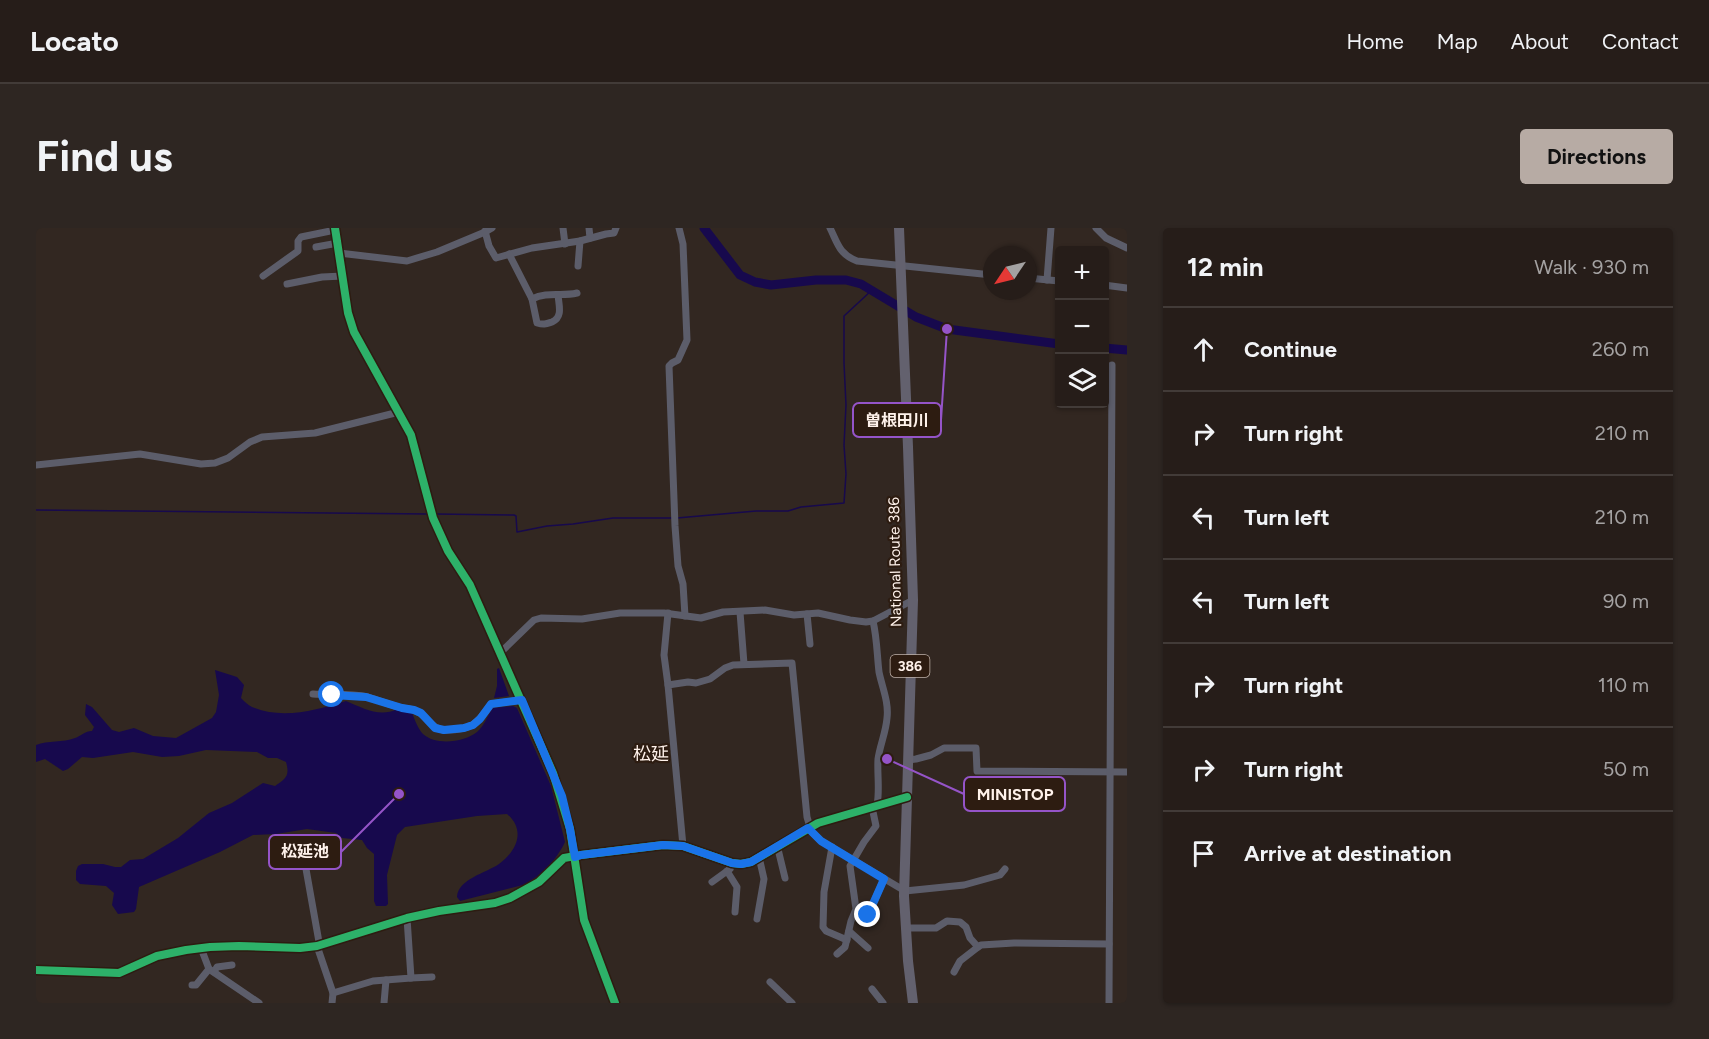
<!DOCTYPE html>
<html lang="en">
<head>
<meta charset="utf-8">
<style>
	:root { --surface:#261d19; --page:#2e2622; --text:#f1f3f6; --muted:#a4a2a2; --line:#423b38; --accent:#b7aba4 }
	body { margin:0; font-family:Figtree,"Noto Sans JP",sans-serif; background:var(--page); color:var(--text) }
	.controls { position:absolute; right:18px; top:18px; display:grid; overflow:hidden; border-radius:6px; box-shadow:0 2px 4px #0004 }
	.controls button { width:54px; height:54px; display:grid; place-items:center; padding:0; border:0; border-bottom:2px solid var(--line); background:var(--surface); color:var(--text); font:30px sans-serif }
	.compass { position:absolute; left:947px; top:18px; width:54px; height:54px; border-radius:50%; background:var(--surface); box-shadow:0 2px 4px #0004; rotate:235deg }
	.stop { position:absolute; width:18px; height:18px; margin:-14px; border:4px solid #1a73e8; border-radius:50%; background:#fff }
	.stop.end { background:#1a73e8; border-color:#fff; box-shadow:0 2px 6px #0008 }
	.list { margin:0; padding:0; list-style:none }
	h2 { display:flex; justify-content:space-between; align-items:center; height:78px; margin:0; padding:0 24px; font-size:26px }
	h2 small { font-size:20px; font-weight:400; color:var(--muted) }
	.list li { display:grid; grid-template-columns:39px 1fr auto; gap:18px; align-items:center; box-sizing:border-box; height:84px; padding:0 24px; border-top:2px solid var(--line) }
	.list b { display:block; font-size:22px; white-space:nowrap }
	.list em { font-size:20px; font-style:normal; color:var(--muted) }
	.icon { flex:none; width:33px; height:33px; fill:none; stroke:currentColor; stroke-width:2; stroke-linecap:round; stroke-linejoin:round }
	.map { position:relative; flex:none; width:1091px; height:775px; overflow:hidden; border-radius:6px }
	header { display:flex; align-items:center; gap:36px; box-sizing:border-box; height:84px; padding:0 30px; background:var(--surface); border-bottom:2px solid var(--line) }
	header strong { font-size:28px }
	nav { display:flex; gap:33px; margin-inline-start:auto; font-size:21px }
	.intro { display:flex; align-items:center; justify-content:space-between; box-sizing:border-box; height:144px; padding:0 36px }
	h1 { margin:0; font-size:42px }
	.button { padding:15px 27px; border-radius:6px; background:var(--accent); color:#111; font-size:21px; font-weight:700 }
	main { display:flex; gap:36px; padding:0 36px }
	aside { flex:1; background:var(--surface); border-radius:6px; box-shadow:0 2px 4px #0004 }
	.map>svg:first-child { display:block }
	.water { fill:#17094d }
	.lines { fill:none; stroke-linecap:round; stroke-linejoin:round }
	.stream { stroke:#17094d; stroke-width:1.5 }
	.river { stroke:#17094d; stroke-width:9 }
	.minor { stroke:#5c5d6a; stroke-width:7 }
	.highway { stroke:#63616e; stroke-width:10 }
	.cycleway-casing { stroke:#2d1c11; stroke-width:11 }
	.cycleway { stroke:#2db169; stroke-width:8 }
	.route { stroke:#1a73e8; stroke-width:8 }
	.labels { text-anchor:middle; stroke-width:4.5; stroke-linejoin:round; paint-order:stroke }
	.shield { fill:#2d1c11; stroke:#c0b2aa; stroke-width:1.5 }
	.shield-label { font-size:14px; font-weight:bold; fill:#fff2eb }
	.street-label { font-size:15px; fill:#fff2eb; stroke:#2d1c11 }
	.quarter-label { font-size:18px; fill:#fff2eb; stroke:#2d1c11 }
	.leader { fill:none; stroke:#9554c8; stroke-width:2 }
	.callout-dot { fill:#9554c8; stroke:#2d1c11; stroke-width:2 }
	.callout { fill:#2d1c11; stroke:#9554c8; stroke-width:2 }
	.callout-label { font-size:16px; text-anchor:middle; font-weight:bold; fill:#fff2eb }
</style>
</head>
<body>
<header>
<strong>Locato</strong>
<nav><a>Home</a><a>Map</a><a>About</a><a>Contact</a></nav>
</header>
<div class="intro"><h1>Find us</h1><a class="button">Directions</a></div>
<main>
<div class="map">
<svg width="1091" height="775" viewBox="0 0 1091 775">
	<rect width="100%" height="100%" fill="#322721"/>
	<!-- water -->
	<g class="water">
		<path d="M463,440L473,468L458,470L461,458V441Z"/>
		<path d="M179,442L201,449L208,457L205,470C208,473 212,477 216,479C246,492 281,482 310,473C327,480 344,490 361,481L376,485C379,492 382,501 387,506C400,518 429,514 441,504C449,497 451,488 457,480L477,478L481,480L515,558L529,614C521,631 505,649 487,657L424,673L421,669C422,651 450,645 463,636C481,623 490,602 471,586L441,588L369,599L361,607L351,647L352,676L350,678H340L338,673V626L331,620L326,612L306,610L300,605L271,601L240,606L217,607L184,624L103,659L100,681L98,684L82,686L76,677L78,665L70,658L44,656L40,652V643L42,638L46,636H67L79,639H85L94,632L107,631L142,610L173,585L196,575L227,555L239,558C250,550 254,548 250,534L241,530H232L221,524L170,522L143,528L126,529L97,524L57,530L46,529L32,541L27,543L9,531L0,534V517C12,512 27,515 39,510C45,508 49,503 56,503L58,499L49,487L50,476L56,479L76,502L83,504L98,500L117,508L140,510L176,490L180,484L183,467Z"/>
	</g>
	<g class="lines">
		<!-- stream -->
		<g class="stream">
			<path d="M0,282L392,286"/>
			<path d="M400,286L478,287L480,288L481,304L511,298L537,296L577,290H636"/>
			<path d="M641,290L720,283H752L765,279L808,275L810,246L808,217L810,177L808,135V88L836,62"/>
		</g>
		<!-- river -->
		<g class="river">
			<path d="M668,0L704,47L719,54L735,57L780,52H810L825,56L880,89L911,101L1023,116"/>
			<path d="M1068,120L1091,122"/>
		</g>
		<!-- minor -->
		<g class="minor">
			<path d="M299,0L312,85L318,104L375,207L397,290L412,323L434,357L517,545L534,601L548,692L579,775"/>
			<path d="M527,0L529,16"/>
			<path d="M553,0L554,10"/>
			<path d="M643,0L647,16L651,112L642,132L636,135L633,138L639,298L642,338L647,356L649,388"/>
			<path d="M794,0C802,16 803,26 821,33L956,47"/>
			<path d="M1060,0L1070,10L1091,20"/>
			<path d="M449,3L453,18L460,30L496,20L544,13L570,6L578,5L580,0"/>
			<path d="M280,19L302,15"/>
			<path d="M303,25L371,33L401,24L449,4L456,0"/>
			<path d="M473,26L496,71L501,95C508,97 510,96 516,94C527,89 523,78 522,67"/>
			<path d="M542,38L544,13"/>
			<path d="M227,48L262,23V13L265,9L299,2"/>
			<path d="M992,50L1023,53"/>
			<path d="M1011,52L1015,0"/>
			<path d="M251,56L286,49L307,48"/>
			<path d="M1068,57L1091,60"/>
			<path d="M496,71C512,63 525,69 541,65"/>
			<path d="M0,237L104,226L165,236L179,235L192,230L214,214L226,209L279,205L363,184"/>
			<path d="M704,384L708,436"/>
			<path d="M632,385L628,427L632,457"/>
			<path d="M771,386L774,416"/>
			<path d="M837,393C841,410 841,427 843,444C846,459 853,474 851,490C850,504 844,517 842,531C841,546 844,562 841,577"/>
			<path d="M465,424L498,392L505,390L546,391L584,385H628L665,390L687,384L729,382L758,387L782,385L814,392L830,394L837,393L877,372"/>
			<path d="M277,466C294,467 314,465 332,469C342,472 352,476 362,479C368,481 375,480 380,483C392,488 395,502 410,502C436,502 441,496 455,476L486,472"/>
			<path d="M872,532L880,531L895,527L908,520H940L941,543L1091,544"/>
			<path d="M772,600L785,613L869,663L928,657L964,647L969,641"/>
			<path d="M741,617L749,650"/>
			<path d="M647,618L632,457L652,454L660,455L674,451L689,440L697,437L756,435L771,589L774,599"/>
			<path d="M796,619L788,664L787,699L790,703L811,712"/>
			<path d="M270,641L283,714L281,718L297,765L296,775"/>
			<path d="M691,643L701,659L699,684"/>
			<path d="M676,654L694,641"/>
			<path d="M832,687L848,651"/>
			<path d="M721,691L728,651L723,629"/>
			<path d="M869,700H900L911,693L924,694L930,699L934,710L942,719L945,717L978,715L1073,716"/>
			<path d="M813,703L832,720"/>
			<path d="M165,720L173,741L223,775"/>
			<path d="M801,726L809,719L815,693L820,681L814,638L828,614L840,598L836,579"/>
			<path d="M0,742L83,745L121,728L150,722L174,719L203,718L264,720L281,718L371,690L403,683L459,675L474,670L503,654L528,630L545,627L627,617L647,618L696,635L705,636L715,634L782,595L871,569"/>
			<path d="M178,744L181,739L196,737"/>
			<path d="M918,744L924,733L942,719"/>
			<path d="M375,750L396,749"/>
			<path d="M734,754L756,775"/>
			<path d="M156,757H160L173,741"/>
			<path d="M836,761L847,775"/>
			<path d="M297,765L337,753L375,750L371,690"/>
			<path d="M348,775L350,752"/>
			<path d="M1073,775L1076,137"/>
		</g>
		<!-- highway -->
		<path class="highway" d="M863,0L872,219L877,372L868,668L872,733L877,775"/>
		<!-- cycleway casing -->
		<g class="cycleway-casing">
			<g id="cycleway">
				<path d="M299,0L312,85L318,104L375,207L397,290L412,323L434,357L517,545L534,601L548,692L579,775"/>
				<path d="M0,742L83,745L121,728L150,722L174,719L203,718L264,720L281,718L371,690L403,683L459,675L474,670L503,654L528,630L545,627L627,617L647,618L696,635L705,636L715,634L782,595L871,569"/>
			</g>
		</g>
		<!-- cycleway -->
		<use href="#cycleway" class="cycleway"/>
	</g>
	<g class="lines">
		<!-- route -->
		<path class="route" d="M296,467L330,469L366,480L378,482L385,485L399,500L408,502L428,500L437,497L444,491L455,476L486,472L526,568L534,601L539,629L545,627L627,617L647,618L696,635L705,636L715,634L772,600L785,613L848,651L832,687"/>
	</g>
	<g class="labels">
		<!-- shield labels -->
		<rect class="shield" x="854.5" y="427" width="39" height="22" rx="4.5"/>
		<g class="shield-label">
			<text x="874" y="443">386</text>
		</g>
		<!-- street labels -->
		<g class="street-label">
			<text transform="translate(859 334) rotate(-91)" y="5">National Route 386</text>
		</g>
		<!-- quarter labels -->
		<g class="quarter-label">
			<text x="615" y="532">松延</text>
		</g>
	</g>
	<!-- callouts -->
	<path class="leader" d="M911 101L905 192M851 531L928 566M363 566L305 624"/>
	<g class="callout-dot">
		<circle cx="911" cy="101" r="6"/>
		<circle cx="851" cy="531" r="6"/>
		<circle cx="363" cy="566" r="6"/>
	</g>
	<g class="callout">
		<rect x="817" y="175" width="88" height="34" rx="6"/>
		<rect x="928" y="549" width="101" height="34" rx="6"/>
		<rect x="233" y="607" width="72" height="34" rx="6"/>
	</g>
	<g class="callout-label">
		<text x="861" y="198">曽根田川</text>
		<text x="979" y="572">MINISTOP</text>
		<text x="269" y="629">松延池</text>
	</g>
</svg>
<div class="controls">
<button>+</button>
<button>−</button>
<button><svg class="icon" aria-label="layers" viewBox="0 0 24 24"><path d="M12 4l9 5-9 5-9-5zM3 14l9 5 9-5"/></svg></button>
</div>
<svg class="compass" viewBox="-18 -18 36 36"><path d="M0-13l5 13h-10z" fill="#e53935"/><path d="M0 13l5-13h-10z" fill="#a4a2a2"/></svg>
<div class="stop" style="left:296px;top:467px"></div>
<div class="stop end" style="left:832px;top:687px"></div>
</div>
<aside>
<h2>12 min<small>Walk · 930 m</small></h2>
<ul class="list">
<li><svg class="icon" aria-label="ahead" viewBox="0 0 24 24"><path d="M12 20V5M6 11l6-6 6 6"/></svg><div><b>Continue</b></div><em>260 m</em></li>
<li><svg class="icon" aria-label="right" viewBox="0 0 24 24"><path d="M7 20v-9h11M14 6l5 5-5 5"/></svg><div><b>Turn right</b></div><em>210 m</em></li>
<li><svg class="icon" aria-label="left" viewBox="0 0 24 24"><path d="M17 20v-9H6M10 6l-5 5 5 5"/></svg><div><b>Turn left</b></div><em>210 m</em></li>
<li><svg class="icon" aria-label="left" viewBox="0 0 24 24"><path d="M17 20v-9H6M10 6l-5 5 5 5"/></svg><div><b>Turn left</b></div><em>90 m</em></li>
<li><svg class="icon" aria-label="right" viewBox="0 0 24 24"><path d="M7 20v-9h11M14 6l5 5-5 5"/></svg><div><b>Turn right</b></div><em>110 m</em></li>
<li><svg class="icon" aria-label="right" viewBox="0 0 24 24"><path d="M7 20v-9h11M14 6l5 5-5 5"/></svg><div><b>Turn right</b></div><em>50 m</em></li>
<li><svg class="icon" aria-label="arrive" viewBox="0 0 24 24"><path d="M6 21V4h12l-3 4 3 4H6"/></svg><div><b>Arrive at destination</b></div></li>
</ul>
</aside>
</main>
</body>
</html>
